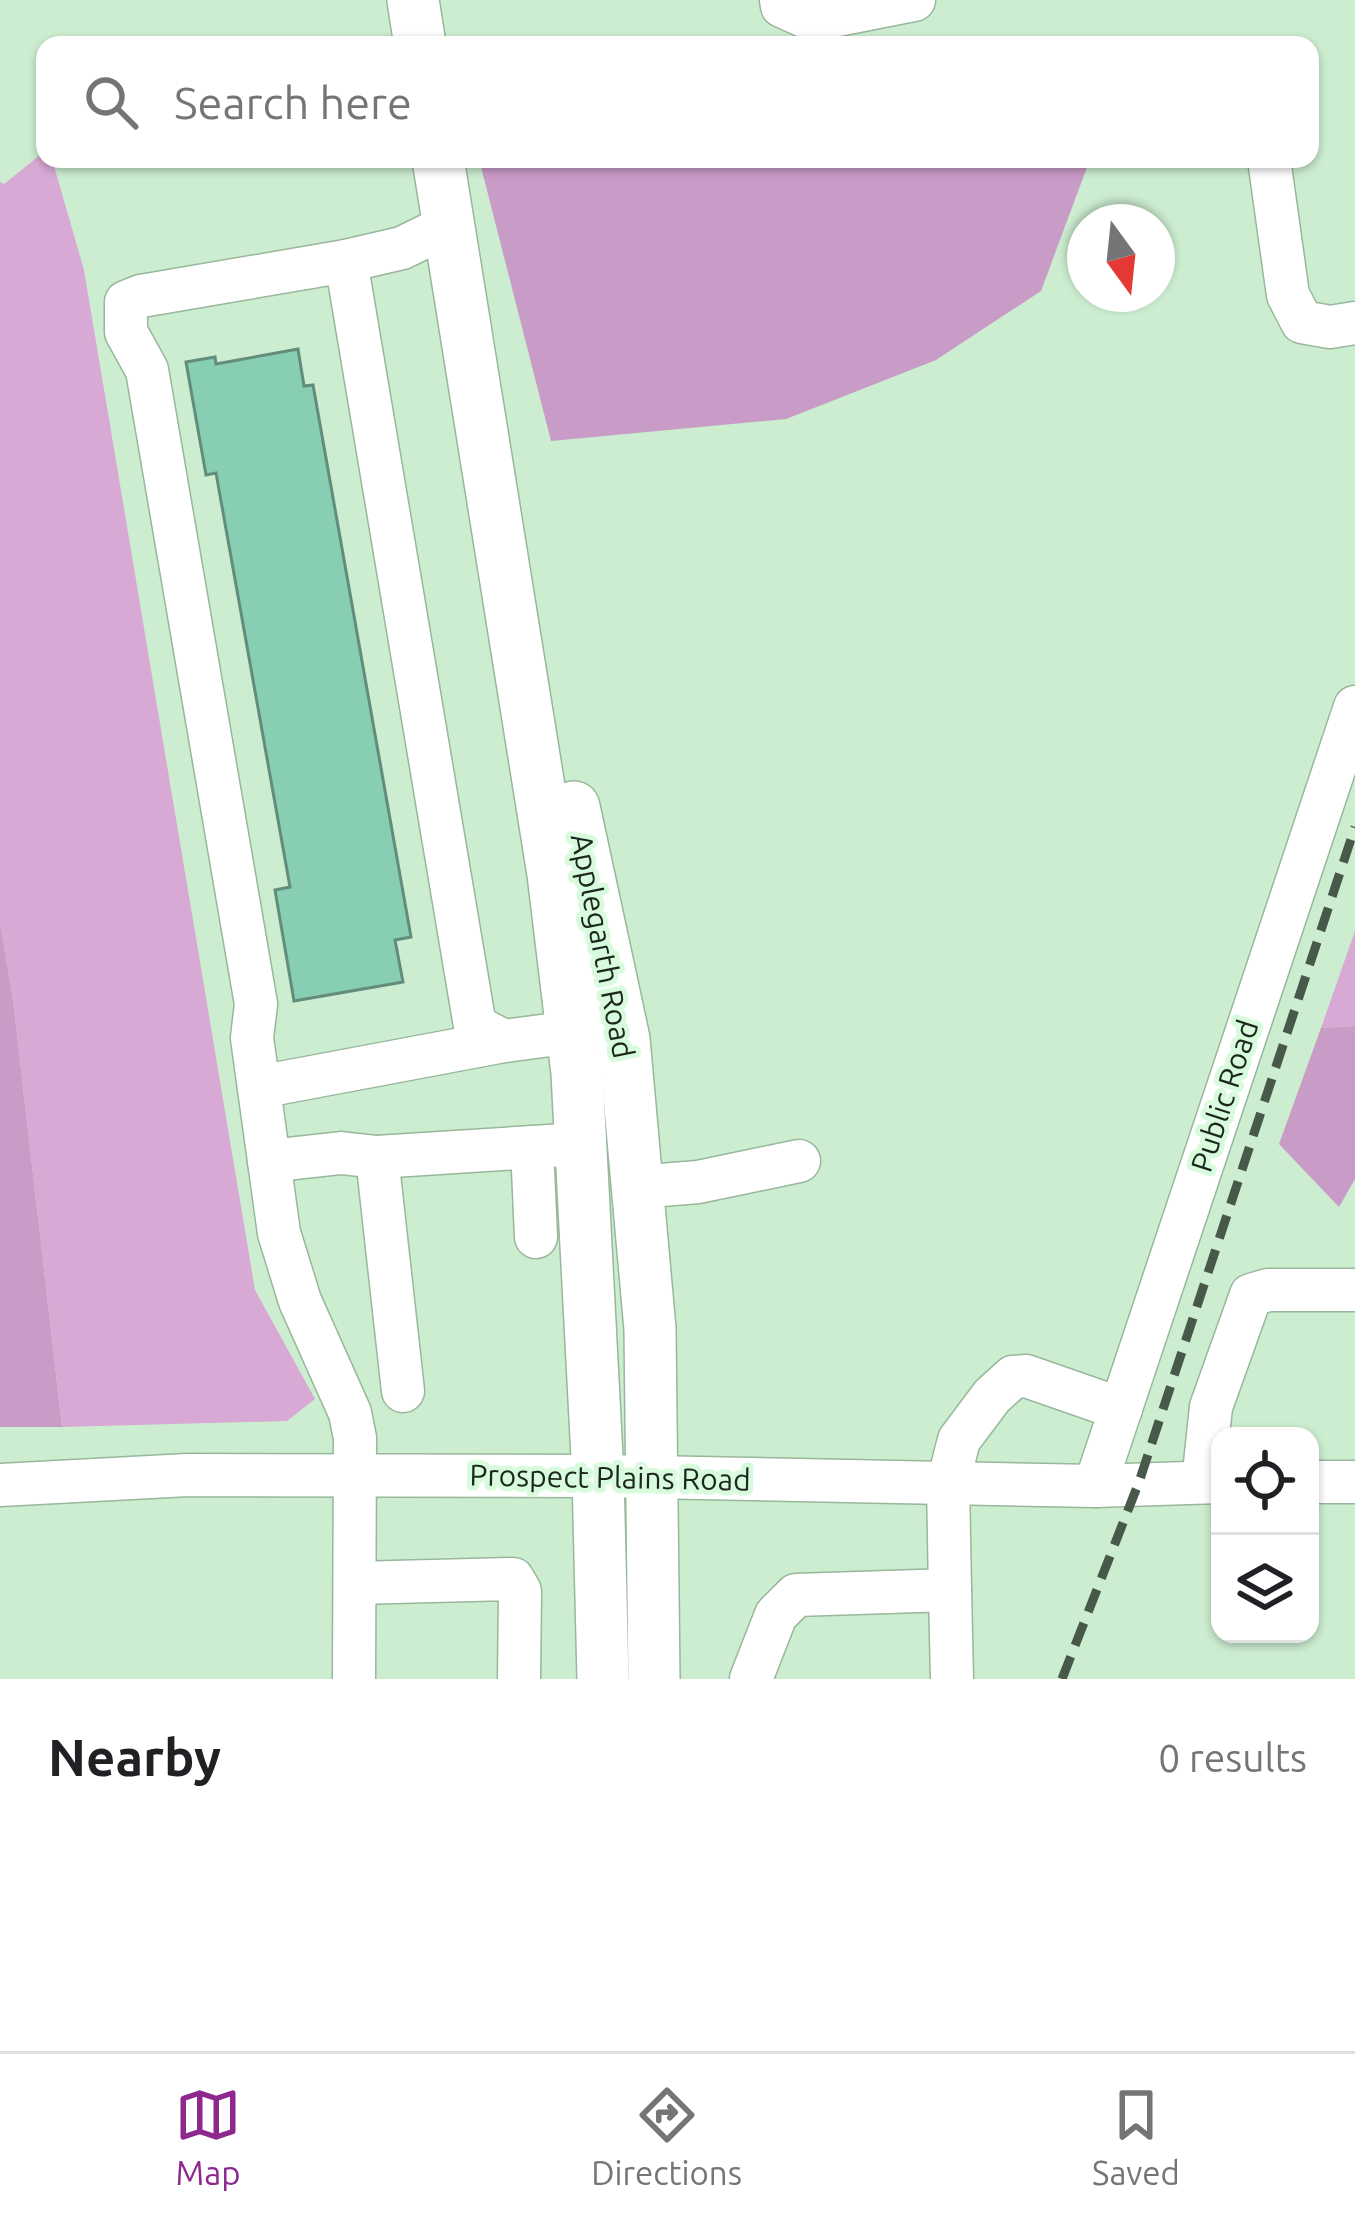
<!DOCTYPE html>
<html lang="en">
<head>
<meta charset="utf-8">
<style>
	:root { --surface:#fff; --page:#f6f6f6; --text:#202124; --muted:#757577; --line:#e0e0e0; --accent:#8e288e }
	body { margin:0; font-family:Ubuntu,sans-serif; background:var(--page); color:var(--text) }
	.controls { position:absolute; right:36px; bottom:36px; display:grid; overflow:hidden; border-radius:24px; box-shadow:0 3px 9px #0004 }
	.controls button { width:108px; height:108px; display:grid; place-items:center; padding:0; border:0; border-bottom:3px solid var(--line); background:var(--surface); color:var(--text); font:60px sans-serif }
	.compass { position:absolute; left:1067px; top:204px; width:108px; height:108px; border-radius:50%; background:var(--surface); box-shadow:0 3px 9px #0004; rotate:165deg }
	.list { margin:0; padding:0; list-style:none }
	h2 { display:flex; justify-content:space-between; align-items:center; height:156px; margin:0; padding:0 48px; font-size:51px }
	h2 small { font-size:39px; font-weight:400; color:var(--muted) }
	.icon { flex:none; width:66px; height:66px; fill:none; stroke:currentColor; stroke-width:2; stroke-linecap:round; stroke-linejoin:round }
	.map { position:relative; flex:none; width:1355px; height:1679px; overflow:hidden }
	.search { position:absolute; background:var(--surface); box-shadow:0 3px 9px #0004; left:36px; right:36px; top:36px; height:132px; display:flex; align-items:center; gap:30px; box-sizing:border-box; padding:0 42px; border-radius:24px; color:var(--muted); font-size:45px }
	.sheet { height:372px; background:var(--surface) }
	nav { display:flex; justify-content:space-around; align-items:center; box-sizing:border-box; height:168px; border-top:3px solid var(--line); background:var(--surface); font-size:33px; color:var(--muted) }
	nav a { display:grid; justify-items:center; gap:6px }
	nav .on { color:var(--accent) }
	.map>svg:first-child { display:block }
	.green { fill:#d8a9d5 }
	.forest { fill:#c99bc7 }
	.building { fill:#87ceb2; stroke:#628c7b; stroke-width:3 }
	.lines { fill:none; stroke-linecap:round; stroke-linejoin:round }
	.minor-casing { stroke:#98b79b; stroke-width:45 }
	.major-casing { stroke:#98b79b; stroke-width:54 }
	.minor { stroke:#fff; stroke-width:42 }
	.major { stroke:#fff; stroke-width:51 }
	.rail { stroke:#48594a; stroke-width:9; stroke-dasharray:24 12; stroke-linecap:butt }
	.labels { text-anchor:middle; stroke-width:10; stroke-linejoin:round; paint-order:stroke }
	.street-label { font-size:30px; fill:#1c281d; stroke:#d9fbdd }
</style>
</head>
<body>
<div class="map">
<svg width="1355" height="1679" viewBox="0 0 1355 1679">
	<rect width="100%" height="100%" fill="#ccedd0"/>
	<!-- green -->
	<g class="green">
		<path d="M45,151V159H52L84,270L255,1290L315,1399L287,1421L62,1427L13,1000L0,923V182L4,184Z"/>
		<path d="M1355,931V1026L1321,1028Z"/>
	</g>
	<!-- forest -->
	<g class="forest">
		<path d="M479,159H1090L1041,291L936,360L786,419L551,441Z"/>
		<path d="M0,923L13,1000L62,1427H0Z"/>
		<path d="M1355,1026V1179L1339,1207L1279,1144L1321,1028Z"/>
	</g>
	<!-- building -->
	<path class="building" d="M298,349L304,386L313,385L411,937L395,940L403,982L294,1001L275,890L290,887L216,473L206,475L186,362L215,357L216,364Z"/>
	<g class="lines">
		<!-- minor casing -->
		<g class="minor-casing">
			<g id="minor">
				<path d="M781,0L782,6L813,20L914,0"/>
				<path d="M1269,159L1288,295L1302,322L1330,327L1355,323"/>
				<path d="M346,261L402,248L449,225"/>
				<path d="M259,1087L504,1041"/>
				<path d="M532,1147L536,1237"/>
				<path d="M377,1157L403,1391"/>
				<path d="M269,1161L341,1153L377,1157L581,1144"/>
				<path d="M637,1187L698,1182L799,1161"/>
				<path d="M1203,1482L1211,1407L1251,1295L1268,1290H1355"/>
				<path d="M1310,1482H1355"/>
				<path d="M0,1485L188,1475L598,1476L1095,1486L1220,1482"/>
				<path d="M1095,1486L1355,707"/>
				<path d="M355,1583L513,1579L520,1591L519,1679"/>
				<path d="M950,1590L952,1679"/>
				<path d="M354,1679L355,1438L350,1413L300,1301L279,1233L252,1038L256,1004L147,370L126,332V302L141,296L346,261L475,1026L504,1041L572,1032"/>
				<path d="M751,1679L776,1615L796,1595L950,1590L948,1483L959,1440L992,1396L1013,1377L1026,1376L1121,1409"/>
			</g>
		</g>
		<!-- major casing -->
		<g class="major-casing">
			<g id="major">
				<path d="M413,0L420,45"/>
				<path d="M438,159L553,874L577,1073L598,1476L603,1679"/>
				<path d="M574,807L624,1039L650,1329L654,1679"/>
			</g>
		</g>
		<!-- minor -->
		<use href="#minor" class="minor"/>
		<!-- major -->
		<use href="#major" class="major"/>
		<!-- rail -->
		<path class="rail" d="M1062,1679L1139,1482L1355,827"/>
	</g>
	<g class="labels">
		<!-- street labels -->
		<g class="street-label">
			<text transform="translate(602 946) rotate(79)" y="10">Applegarth Road</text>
			<text transform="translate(1225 1096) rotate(-72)" y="10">Public Road</text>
			<text transform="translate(610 1478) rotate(1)" y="10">Prospect Plains Road</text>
		</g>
	</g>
</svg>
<div class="controls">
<button><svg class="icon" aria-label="locate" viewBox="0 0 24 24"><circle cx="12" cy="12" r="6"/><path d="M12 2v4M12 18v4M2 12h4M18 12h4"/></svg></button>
<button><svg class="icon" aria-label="layers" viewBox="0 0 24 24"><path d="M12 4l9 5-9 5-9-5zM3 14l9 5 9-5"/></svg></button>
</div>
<svg class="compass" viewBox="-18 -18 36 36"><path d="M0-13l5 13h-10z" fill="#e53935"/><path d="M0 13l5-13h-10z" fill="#757577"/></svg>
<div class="search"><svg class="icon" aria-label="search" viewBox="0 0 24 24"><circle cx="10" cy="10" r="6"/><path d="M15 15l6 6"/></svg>Search here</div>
</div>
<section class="sheet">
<h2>Nearby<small>0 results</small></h2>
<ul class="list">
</ul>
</section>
<nav>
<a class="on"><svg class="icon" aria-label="map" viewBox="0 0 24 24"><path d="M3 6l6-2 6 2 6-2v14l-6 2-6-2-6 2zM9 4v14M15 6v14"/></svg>Map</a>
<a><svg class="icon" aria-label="directions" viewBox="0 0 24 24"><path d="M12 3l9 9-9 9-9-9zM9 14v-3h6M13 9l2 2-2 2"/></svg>Directions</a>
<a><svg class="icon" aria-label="saved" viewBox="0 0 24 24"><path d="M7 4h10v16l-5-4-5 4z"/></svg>Saved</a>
</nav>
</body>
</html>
